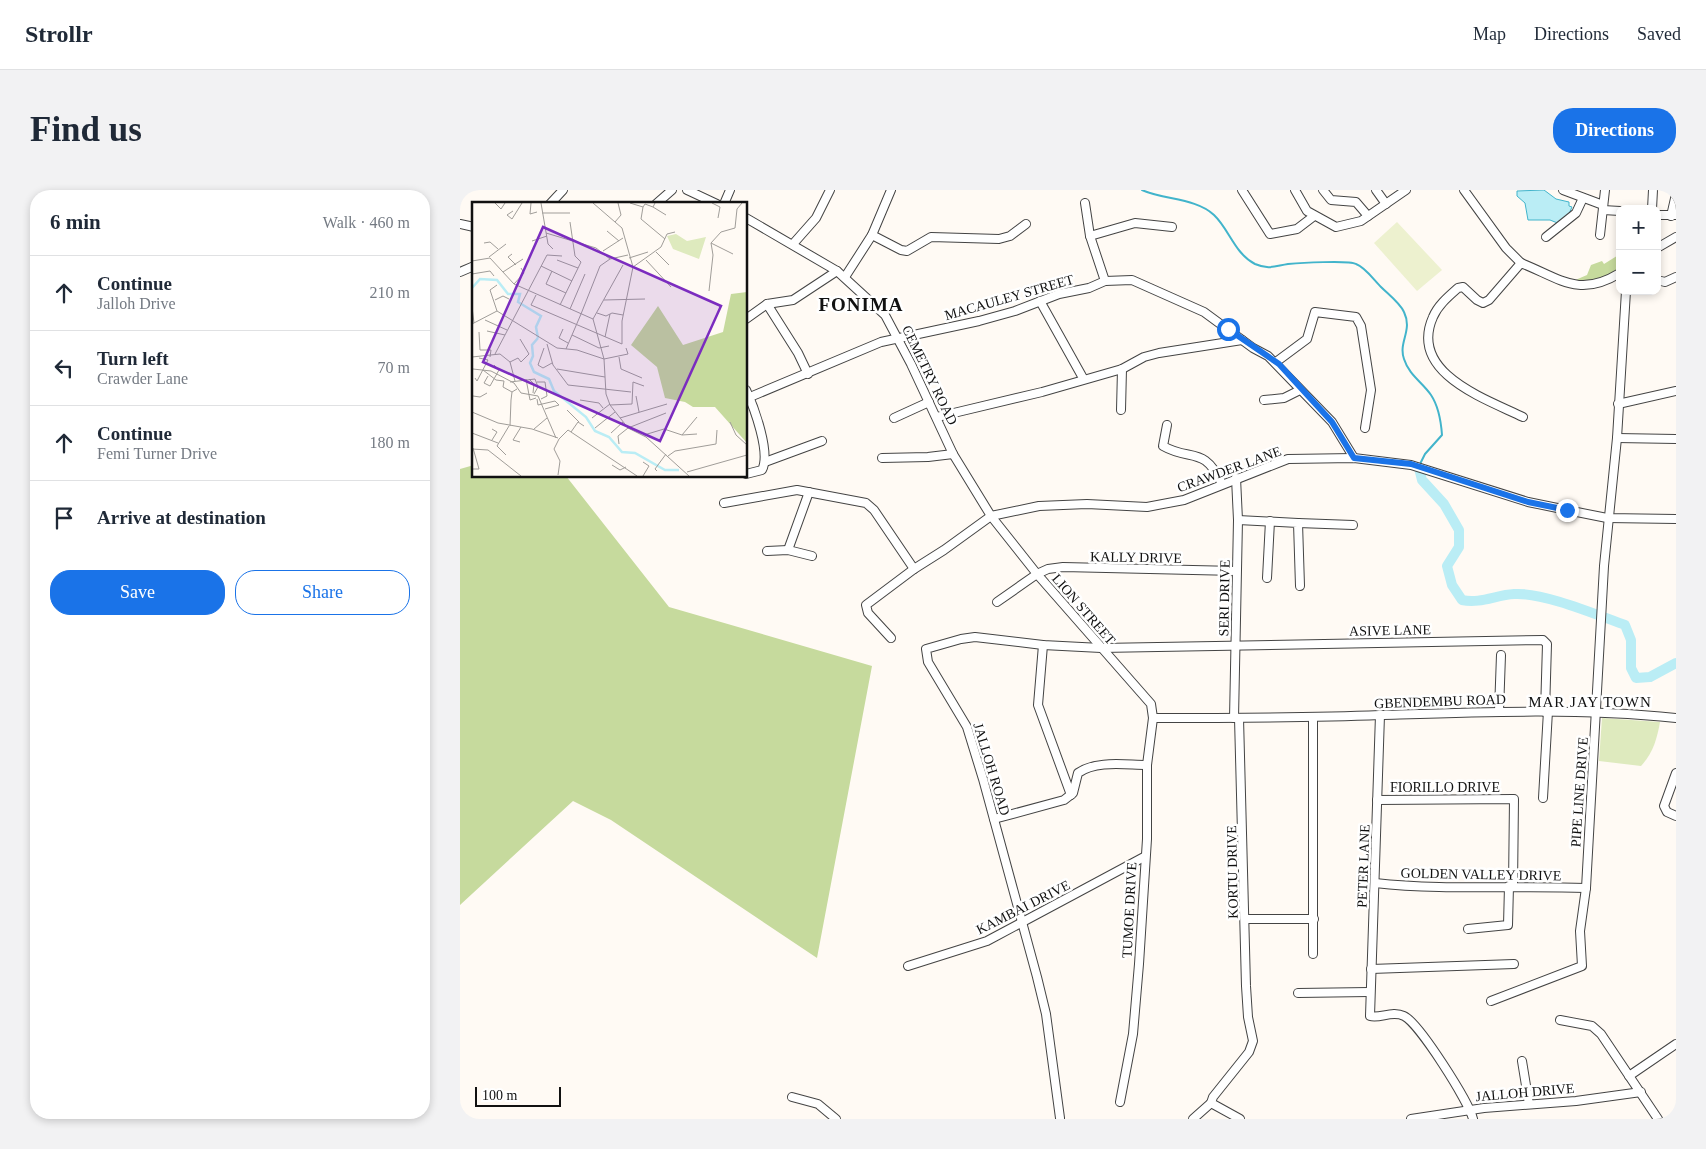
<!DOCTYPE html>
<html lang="en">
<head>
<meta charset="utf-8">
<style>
	:root { --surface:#fff; --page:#f2f2f3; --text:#1f2937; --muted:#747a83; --line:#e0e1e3; --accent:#1a73e8 }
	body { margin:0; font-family:Georgia,serif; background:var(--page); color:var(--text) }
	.controls { position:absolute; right:15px; top:15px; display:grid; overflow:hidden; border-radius:10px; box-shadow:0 2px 8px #0003 }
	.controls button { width:45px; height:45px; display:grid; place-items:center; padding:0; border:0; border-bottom:1px solid var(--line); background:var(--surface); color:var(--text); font:25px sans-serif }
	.scale { position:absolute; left:15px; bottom:12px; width:86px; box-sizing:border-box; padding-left:5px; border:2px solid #111; border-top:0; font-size:14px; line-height:18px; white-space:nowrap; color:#111; -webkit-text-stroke:4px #fff; paint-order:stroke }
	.stop { position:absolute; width:15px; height:15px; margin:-11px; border:4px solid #1a73e8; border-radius:50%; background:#fff }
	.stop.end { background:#1a73e8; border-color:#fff; box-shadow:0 1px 5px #0008 }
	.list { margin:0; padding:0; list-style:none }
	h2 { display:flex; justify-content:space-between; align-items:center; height:65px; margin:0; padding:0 20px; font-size:21px }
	h2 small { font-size:16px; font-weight:400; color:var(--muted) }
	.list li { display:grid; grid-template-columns:32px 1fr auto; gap:15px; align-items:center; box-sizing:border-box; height:75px; padding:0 20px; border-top:1px solid var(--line) }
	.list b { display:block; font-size:19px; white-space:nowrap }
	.list p { margin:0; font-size:16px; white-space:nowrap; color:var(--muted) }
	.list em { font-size:16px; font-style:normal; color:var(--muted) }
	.actions { display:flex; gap:10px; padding:15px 20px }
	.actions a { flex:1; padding:11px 0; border:1px solid var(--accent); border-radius:20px; text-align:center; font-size:18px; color:var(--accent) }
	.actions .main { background:var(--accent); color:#fff }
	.icon { flex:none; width:28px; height:28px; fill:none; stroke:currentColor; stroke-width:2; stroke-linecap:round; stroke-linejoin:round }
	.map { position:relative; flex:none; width:1216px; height:929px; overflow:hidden; border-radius:20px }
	header { display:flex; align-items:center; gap:30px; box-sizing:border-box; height:70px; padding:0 25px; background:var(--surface); border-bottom:1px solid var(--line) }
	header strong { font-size:24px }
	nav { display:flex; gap:28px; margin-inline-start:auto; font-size:18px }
	.intro { display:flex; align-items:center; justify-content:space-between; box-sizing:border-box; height:120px; padding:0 30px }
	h1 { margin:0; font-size:35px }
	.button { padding:12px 22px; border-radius:20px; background:var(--accent); color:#fff; font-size:18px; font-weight:700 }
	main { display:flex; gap:30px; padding:0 30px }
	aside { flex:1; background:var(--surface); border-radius:20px; box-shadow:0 2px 8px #0003 }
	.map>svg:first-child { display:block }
	.green { fill:#deeabe }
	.forest { fill:#c6da9d }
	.pitch { fill:#edf1cf }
	.water { fill:#baedf5; stroke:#42b4cb }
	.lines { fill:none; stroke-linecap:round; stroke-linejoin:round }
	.stream { stroke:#42b4cb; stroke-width:2 }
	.river { stroke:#baedf5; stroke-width:10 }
	.minor-casing { stroke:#444; stroke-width:10 }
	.minor { stroke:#fff; stroke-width:8 }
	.route { stroke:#1a73e8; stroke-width:6 }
	.labels { text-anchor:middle; stroke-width:5; stroke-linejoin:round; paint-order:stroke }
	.street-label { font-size:14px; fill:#111; stroke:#fff }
	.neighbourhood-label { font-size:15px; letter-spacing:1px; fill:#111; stroke:#fff }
	.district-label { font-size:19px; font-weight:bold; letter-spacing:1px; fill:#111; stroke:#fff }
	.inset-river { fill:none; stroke:#baedf5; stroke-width:2.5 }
	.inset-road { fill:none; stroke:#a09d99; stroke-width:1 }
	.view { fill:#7b2cbf; fill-opacity:0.15; stroke:#7b2cbf; stroke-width:2.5 }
	.inset-edge { fill:none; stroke:#111; stroke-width:2.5 }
</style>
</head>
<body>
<header>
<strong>Strollr</strong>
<nav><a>Map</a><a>Directions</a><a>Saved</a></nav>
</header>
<div class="intro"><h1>Find us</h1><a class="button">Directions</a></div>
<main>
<aside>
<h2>6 min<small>Walk · 460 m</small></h2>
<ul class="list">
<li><svg class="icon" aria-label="ahead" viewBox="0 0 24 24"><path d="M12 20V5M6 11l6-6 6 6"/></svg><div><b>Continue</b><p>Jalloh Drive</p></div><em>210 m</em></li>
<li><svg class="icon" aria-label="left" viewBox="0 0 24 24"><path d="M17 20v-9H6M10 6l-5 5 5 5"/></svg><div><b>Turn left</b><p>Crawder Lane</p></div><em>70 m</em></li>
<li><svg class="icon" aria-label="ahead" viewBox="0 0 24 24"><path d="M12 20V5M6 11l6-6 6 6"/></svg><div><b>Continue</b><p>Femi Turner Drive</p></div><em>180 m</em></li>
<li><svg class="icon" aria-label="arrive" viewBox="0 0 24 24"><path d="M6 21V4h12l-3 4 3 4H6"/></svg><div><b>Arrive at destination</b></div></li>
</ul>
<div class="actions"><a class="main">Save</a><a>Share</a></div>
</aside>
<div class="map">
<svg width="1216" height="929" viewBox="0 0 1216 929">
	<rect width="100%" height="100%" fill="#fffaf4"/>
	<!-- green -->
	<path class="green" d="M1142,528L1200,532C1197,549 1193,563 1181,576L1139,571Z"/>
	<!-- forest -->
	<g class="forest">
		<path d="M1160,64V81L1146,94L1113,91L1127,85L1131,75L1142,71L1144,74Z"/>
		<path d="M14,275V286H106L209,417L412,476L357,768L151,630L113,611L0,715V279Z"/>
	</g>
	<!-- pitch -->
	<path class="pitch" d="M937,32L982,80L957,101L914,53Z"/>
	<!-- water -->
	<path class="water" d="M1084,0L1096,9L1109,12V16L1112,17L1108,26L1100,34L1090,30H1068L1065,13L1057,6V1Z"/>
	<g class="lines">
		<!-- stream -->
		<path class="stream" d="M682,0C704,10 736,8 754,25C769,39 775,64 795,74C809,80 815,76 828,74C839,73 889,70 896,74C905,77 914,90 921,97C928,104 940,113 944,122C953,141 938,152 944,169C949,185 962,192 971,205C979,217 981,231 982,245L965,264L959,276"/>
		<!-- river -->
		<path class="river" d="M959,278L962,290L984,314L999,340V357L987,376L992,395L1002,410C1020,414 1036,405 1054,404C1083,402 1137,425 1165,435L1171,450V478L1176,488L1190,487L1216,473"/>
		<!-- minor casing -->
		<g class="minor-casing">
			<g id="minor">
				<path d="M227,0L257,14"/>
				<path d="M782,0L810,44L837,39L854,26"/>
				<path d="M835,0L847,21L876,37L901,31L946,0"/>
				<path d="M863,0L871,10L896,12L908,26"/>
				<path d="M916,0L926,14"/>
				<path d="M1004,0L1046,58L1061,73"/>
				<path d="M1103,0L1143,15"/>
				<path d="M625,13L630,46L645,91"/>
				<path d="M90,14L103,0"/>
				<path d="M196,14L212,0"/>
				<path d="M264,14L270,0"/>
				<path d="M1192,19L1193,0"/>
				<path d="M1143,20L1160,21"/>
				<path d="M1197,25H1215"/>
				<path d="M1211,26L1216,4"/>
				<path d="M286,28L377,81L425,125L451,174L493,264L531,326L577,384L691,514L693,528L687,575V649L679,774L673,844L660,912"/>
				<path d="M0,34L14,37"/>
				<path d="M412,45L441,60L447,61L471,47L539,49L550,46L566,34"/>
				<path d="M1140,45L1145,0"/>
				<path d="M630,46L675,33L712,37"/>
				<path d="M1086,47L1116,23L1123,8"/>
				<path d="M333,54L356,28L370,0"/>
				<path d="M1197,58L1216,47"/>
				<path d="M0,82L14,76"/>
				<path d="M385,87L412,45L431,0"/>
				<path d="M1197,90L1205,92L1216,87"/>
				<path d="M580,111L623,188"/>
				<path d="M307,114L338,163L348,184"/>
				<path d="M286,129L307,114L333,110L377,81"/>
				<path d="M816,172L847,149L855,122L896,127L901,136L911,200L905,238"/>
				<path d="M286,200C294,217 311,263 302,280L286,284"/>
				<path d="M290,207L421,152L519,131L555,121L599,104L629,98L645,91L672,90L744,122L793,158L808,166L872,232L894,268"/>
				<path d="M804,210L824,208L840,200"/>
				<path d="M1158,214L1216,201"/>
				<path d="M661,220L662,179"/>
				<path d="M477,227L582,202L662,179L684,167L699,163L782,150"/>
				<path d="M1063,227C1026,209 948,183 973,127C978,115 989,106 998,98L1003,97L1017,110L1023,113L1029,110L1061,73C1101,89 1119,108 1160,83"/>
				<path d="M434,228L469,212"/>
				<path d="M707,235L703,256C731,272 744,255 762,294"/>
				<path d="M1157,248L1216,249"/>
				<path d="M422,268L468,267L493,264"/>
				<path d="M305,272L362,251"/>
				<path d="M264,313L337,300L406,313L414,320L454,379"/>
				<path d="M778,330L838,333L840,396"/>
				<path d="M838,333L893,335"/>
				<path d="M328,360L349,302"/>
				<path d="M307,361L328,360L352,366"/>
				<path d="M807,388L810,331"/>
				<path d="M537,412L577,384L588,379L603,377L776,381"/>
				<path d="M431,448L408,423L406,415L454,379L484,360L531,326L579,316L627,314L687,317L724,310L828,269L894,268L951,275L1068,312L1107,320L1147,328L1216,329"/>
				<path d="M583,455L578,515L611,605"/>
				<path d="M1039,521L1041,465"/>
				<path d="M920,525L910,826C920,829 932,820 944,826C959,833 1009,912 1013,929"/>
				<path d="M853,527V764"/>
				<path d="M693,528C769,528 845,528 920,525C1019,522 1118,518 1216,528"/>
				<path d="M774,528L778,330L776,288"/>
				<path d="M779,528L786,796L788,827L793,851L789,862L753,907L751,913L780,929"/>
				<path d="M1216,583L1204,616L1207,622L1216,626"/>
				<path d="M1083,608L1088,521"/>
				<path d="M917,610L1054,609L1053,696"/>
				<path d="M534,629L604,610L613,603L618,583C637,570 665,575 687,575"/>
				<path d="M915,693C985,701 1056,695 1126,698"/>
				<path d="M785,729H854"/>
				<path d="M1008,739L1048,735L1049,696"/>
				<path d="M448,776L527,751L684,667"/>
				<path d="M911,779L1054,774"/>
				<path d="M838,803L909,802"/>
				<path d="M1031,811L1122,776L1120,741L1126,698L1144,376L1157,248L1166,101"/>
				<path d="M1100,830L1132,836L1141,844L1198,929"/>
				<path d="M1062,871L1069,914"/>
				<path d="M1169,886L1216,854"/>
				<path d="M332,907L358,914L376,929"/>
				<path d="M600,928L586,824L577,787L523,589L507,537L468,472L466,459L501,449L515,447L583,455L641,458L1083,450L1087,454L1085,522"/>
				<path d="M733,929L751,913"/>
				<path d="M951,929L1024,918L1116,911L1181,902"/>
			</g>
		</g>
		<!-- minor -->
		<use href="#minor" class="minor"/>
	</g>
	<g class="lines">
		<!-- route -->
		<path class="route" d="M768,139L819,174L872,232L894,268L951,274L1068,312L1107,320"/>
	</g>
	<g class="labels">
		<!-- street labels -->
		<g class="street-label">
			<text transform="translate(549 107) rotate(-16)" y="5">MACAULEY STREET</text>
			<text transform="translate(470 185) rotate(64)" y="5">CEMETRY ROAD</text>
			<text transform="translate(769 279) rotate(-20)" y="5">CRAWDER LANE</text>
			<text transform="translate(676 367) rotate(1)" y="5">KALLY DRIVE</text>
			<text transform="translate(764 408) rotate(-89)" y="5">SERI DRIVE</text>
			<text transform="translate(624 419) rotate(49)" y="5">LION STREET</text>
			<text transform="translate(930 440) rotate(-1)" y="5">ASIVE LANE</text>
			<text transform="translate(980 511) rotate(-2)" y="5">GBENDEMBU ROAD</text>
			<text transform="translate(532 579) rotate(73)" y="5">JALLOH ROAD</text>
			<text x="985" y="602">FIORILLO DRIVE</text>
			<text transform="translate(1119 602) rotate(-86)" y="5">PIPE LINE DRIVE</text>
			<text transform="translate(903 676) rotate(-88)" y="5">PETER LANE</text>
			<text transform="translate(772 682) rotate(-91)" y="5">KORTU DRIVE</text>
			<text transform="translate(1021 684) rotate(1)" y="5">GOLDEN VALLEY DRIVE</text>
			<text transform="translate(563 717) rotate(-27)" y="5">KAMBAI DRIVE</text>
			<text transform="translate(669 720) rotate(-87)" y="5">TUMOE DRIVE</text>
			<text transform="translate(1065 902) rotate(-5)" y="5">JALLOH DRIVE</text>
		</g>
		<!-- neighbourhood labels -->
		<g class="neighbourhood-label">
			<text x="1130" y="517">MAR JAY TOWN</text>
		</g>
		<!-- district labels -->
		<g class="district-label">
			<text x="401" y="121">FONIMA</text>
		</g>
	</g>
	<!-- overview -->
	<g transform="translate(12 12)">
		<rect width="275" height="275" fill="#fffaf4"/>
		<path d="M204,32L215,39L234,35L227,57L201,47L195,34Z" fill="#deeabe"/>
		<path d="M275,90V241L243,205H221L213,200L193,196L185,165L159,143L186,104L211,143L251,130L259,92Z" fill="#c6da9d"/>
		<path class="inset-river" d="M0,86L8,77L25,78L36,92H48L46,100L69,114L64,125L66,136M66,136L60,143L61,154L58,161L62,170L77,177L82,189L114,215L123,229L137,235L150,250L163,251L193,268H207"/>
		<path class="inset-road" d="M23,1L29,7L33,1M59,1L58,12L65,10M69,1L76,42L81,47M121,1L143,20M146,1L149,13L143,20L150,26L161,65M158,1L171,5L169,17L193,37M240,1L248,5L246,16M171,5L173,2L181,5L183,1M181,5L194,13M41,9L35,13L40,17L50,1M70,11H98M135,29L147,39M74,31L124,46L138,57L128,64L109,112M60,39L75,34M12,41L18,40L26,47M239,41L261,52M131,49L151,36M184,50L197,63M40,52L36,55L44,63M17,55L34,42M157,56L176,50M138,57L156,53M85,58L106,66M174,58L199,85M0,59L18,56L42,82L121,117M69,64L100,79M161,65L189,45L195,32L203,30M80,69L74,82L94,91M31,70L51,57M0,72L18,69L22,74M42,82L52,71L49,66M25,83L18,88L25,109M237,89L241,53L239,41L249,30L263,26L265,7L270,1M64,93L59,103L150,142V119L161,65M23,98L31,94L37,97M132,98L173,97M88,103L109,60L103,54L98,20M0,105L2,121M98,107L113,72M125,111L134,114L140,111L151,113M121,117L132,157L134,192L138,203L156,226L174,235L217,274M121,117L151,63M13,118L35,128M0,122L25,109L85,146L105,148L132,157L156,152L154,146M91,127L87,136L96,141M15,129L33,133M7,130L8,148H19L18,155M100,133L127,146L137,144M133,135L138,112M75,142L81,163L96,183L159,190M72,146L66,163L71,166L80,161M94,147L109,112M23,152L75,53L90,54M0,155L28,152L38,160L46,156L49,160L57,152L48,137M147,155L149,167L170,176M38,160L43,179M1,167L19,169L42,181L49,191L66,194L84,236M85,167L133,175M11,168L24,178L32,179L31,185L40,190M16,174L12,181L18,184L27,168L22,163M3,176L5,179L16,158L7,156M54,177L58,198L64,196M57,177L62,182L61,191M0,179V196M38,180L63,177L66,185L62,192M65,180H73L75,194L69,197M1,194L8,195L15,191M164,194L167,210M65,197L66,203L83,199L87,203L73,207M108,198L127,201L131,206M138,203L160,202L161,180L172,184M95,208L107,220M0,210L26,221L60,227L86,236M120,216L138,202M148,216L195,202M258,220L264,233L275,243M38,224L39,198L40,190L45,187M123,226L143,210M62,227L75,216M99,230L106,220L112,224M0,231L26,241M139,231L151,220M172,233L192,227L210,233L225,232M210,233L225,215M20,238L25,230L20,227M48,240L41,238L49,225M147,242L146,234L156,226L194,211M0,247L16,248L49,274M34,253L25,244L37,224M196,254L203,249L244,242L245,228M171,260L177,264L171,274M140,263L148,268L154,265M0,267H7L1,246M185,269L183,267L194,252M215,270L275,253M86,273L88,259L82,247L87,237L96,228L165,274"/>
		<path class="view" d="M71,25L249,104L188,239L11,160Z"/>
		<rect width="275" height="275" class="inset-edge"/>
	</g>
</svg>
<div class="controls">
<button>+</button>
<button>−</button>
</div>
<div class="scale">100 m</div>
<div class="stop" style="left:768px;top:139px"></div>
<div class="stop end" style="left:1107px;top:320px"></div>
</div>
</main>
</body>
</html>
